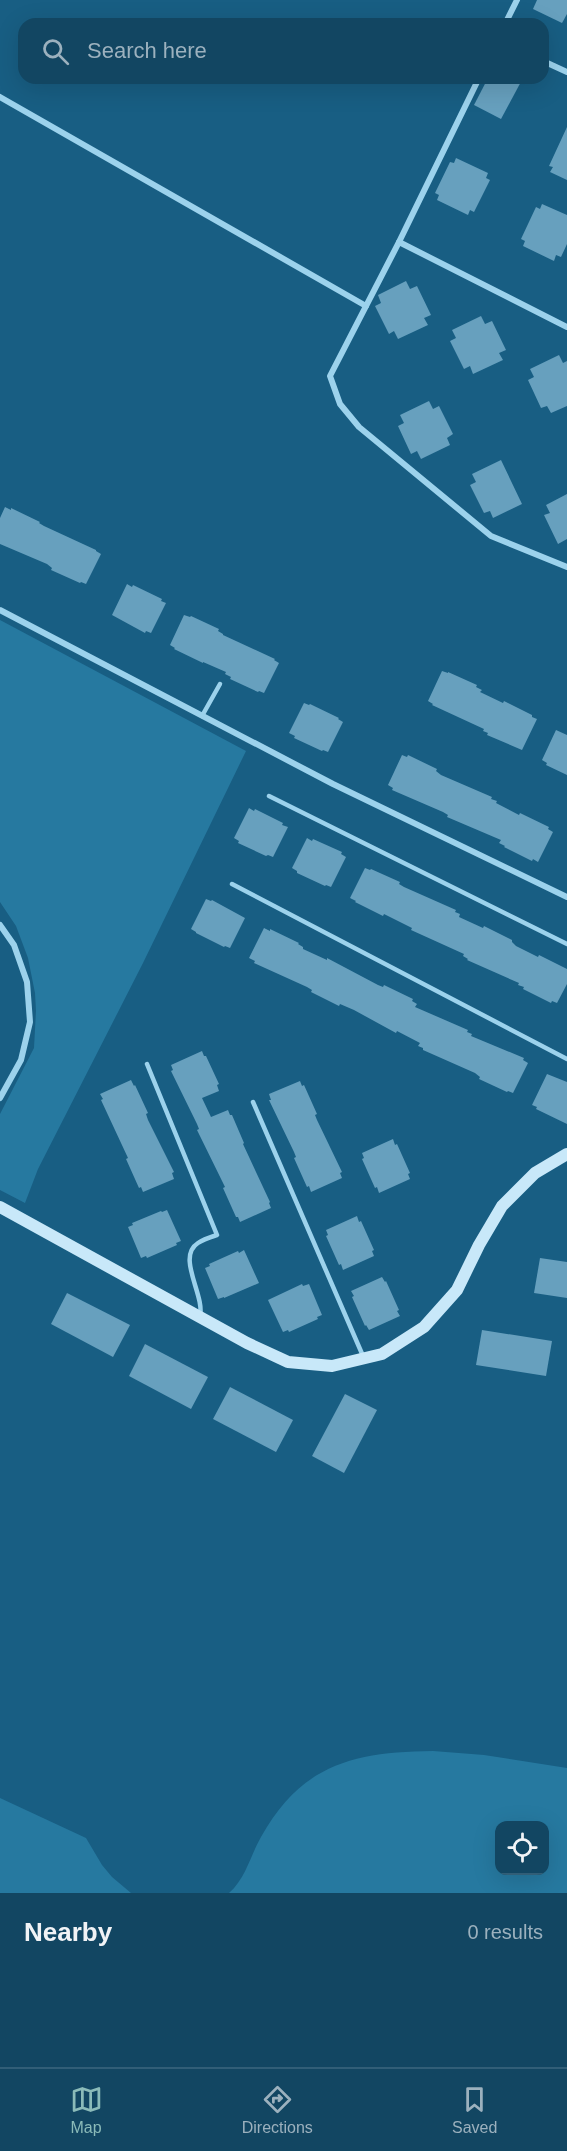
<!DOCTYPE html>
<html lang="en">
<head>
<meta charset="utf-8">
<style>
	:root { --surface:#124662; --page:#1f506b; --text:#f1f3f6; --muted:#9cb1be; --line:#315e77; --accent:#8bbbb9 }
	body { margin:0; font-family:Helvetica,sans-serif; background:var(--page); color:var(--text) }
	.controls { position:absolute; right:18px; bottom:18px; display:grid; overflow:hidden; border-radius:12px; box-shadow:0 6px 24px #0002 }
	.controls button { width:54px; height:54px; display:grid; place-items:center; padding:0; border:0; border-bottom:2px solid var(--line); background:var(--surface); color:var(--text); font:30px sans-serif }
	.list { margin:0; padding:0; list-style:none }
	h2 { display:flex; justify-content:space-between; align-items:center; height:78px; margin:0; padding:0 24px; font-size:26px }
	h2 small { font-size:20px; font-weight:400; color:var(--muted) }
	.icon { flex:none; width:33px; height:33px; fill:none; stroke:currentColor; stroke-width:2; stroke-linecap:round; stroke-linejoin:round }
	.map { position:relative; flex:none; width:567px; height:1893px; overflow:hidden }
	.search { position:absolute; background:var(--surface); box-shadow:0 6px 24px #0002; left:18px; right:18px; top:18px; height:66px; display:flex; align-items:center; gap:15px; box-sizing:border-box; padding:0 21px; border-radius:18px; color:var(--muted); font-size:22px }
	.sheet { height:174px; background:var(--surface) }
	nav { display:flex; justify-content:space-around; align-items:center; box-sizing:border-box; height:84px; border-top:2px solid var(--line); background:var(--surface); font-size:16px; color:var(--muted) }
	nav a { display:grid; justify-items:center; gap:3px }
	nav .on { color:var(--accent) }
	.map>svg:first-child { display:block }
	.green { fill:#2679a0; fill-rule:evenodd }
	.building { fill:#67a0be }
	.lines { fill:none; stroke-linecap:round; stroke-linejoin:round }
	.lane { stroke:#9cd2ec; stroke-width:4.5 }
	.street { stroke:#9cd2ec; stroke-width:6 }
	.secondary { stroke:#c8e8f9; stroke-width:12 }
</style>
</head>
<body>
<div class="map">
<svg width="567" height="1893" viewBox="0 0 567 1893">
	<rect width="100%" height="100%" fill="#185e83"/>
	<!-- green -->
	<g class="green">
		<path d="M0,620L246,751L143,963L38,1169L25,1203L0,1190V1114L34,1048L36,1011L35,993L28,958L16,926L0,902Z"/>
		<path d="M433,1751L484,1755L567,1768V1893H229C246,1878 250,1856 261,1837C302,1764 354,1752 433,1751ZM500,1826H544V1870H500Z"/>
		<path d="M0,1798L86,1838L102,1865L112,1877L131,1893H0Z"/>
	</g>
	<!-- building -->
	<g class="building">
		<path d="M537,0H567V14L562,23L533,9Z"/>
		<path d="M488,78H523L501,119L474,105Z"/>
		<path d="M567,127V180L550,172L553,167L549,166Z"/>
		<path d="M456,158L488,173L486,178L490,180L474,212L470,210L468,215L437,200L439,195L435,193L450,162L454,163Z"/>
		<path d="M542,204L567,215V244L561,257L556,255L554,261L523,246L525,241L521,239L536,207L540,209Z"/>
		<path d="M406,281L410,289L417,286L431,315L424,318L428,325L398,339L394,331L389,334L375,306L381,303L378,295Z"/>
		<path d="M481,316L485,324L492,321L506,350L499,353L503,360L473,374L470,366L464,369L450,341L456,338L452,330Z"/>
		<path d="M559,355L563,363L567,361V406L551,413L547,406L541,408L528,380L534,377L530,369Z"/>
		<path d="M429,401L433,409L439,406L453,434L447,438L450,445L421,459L417,451L411,454L398,426L404,423L400,415Z"/>
		<path d="M501,460L522,504L493,518L490,511L484,513L470,485L476,482L472,474Z"/>
		<path d="M567,494V539L558,544L544,515L550,513L546,505Z"/>
		<path d="M5,507L11,510V508L40,522L39,523L44,526L96,550V551L101,554L86,584L81,582L80,583L51,570L52,568L47,564L0,544V518Z"/>
		<path d="M127,584L132,587L133,585L162,599L161,601L166,603L151,633L146,631L145,633L112,615Z"/>
		<path d="M184,615L190,617L191,616L219,629L218,631L223,634V635L275,659L274,660L279,663L264,693L259,691L258,692L230,679L231,677L225,674L226,672L203,662V663L174,649L175,648L170,645Z"/>
		<path d="M442,671L448,673V672L477,685L476,687L482,690L480,692L503,703L504,701L532,715V717L537,719L522,750L487,735L488,733L483,731L484,729L432,705L433,704L428,701Z"/>
		<path d="M304,703L309,705L310,704L339,718L338,719L343,722L328,752L323,750L322,751L294,738L295,736L289,733Z"/>
		<path d="M556,730L567,735V775L546,765L547,763L542,760Z"/>
		<path d="M402,755L407,757L408,755L437,769L436,771L441,775L492,797L491,799L497,801L496,803L519,815L520,813L549,827L548,829L553,832L538,862L533,859L532,861L504,847L505,846L499,843L501,840L447,817L448,815L443,812L392,790L393,788L388,785Z"/>
		<path d="M249,808L254,811L255,809L283,823L282,825L288,827L273,857L268,855L266,856L238,843L239,841L234,838Z"/>
		<path d="M307,838L312,841L313,839L342,852L341,854L346,857L331,887L326,885L325,886L297,873V871L292,868Z"/>
		<path d="M365,868L370,870L371,869L400,882L399,884L404,887L456,910L455,912L460,914L459,917L483,928L484,926L512,940V942L516,946L538,957L539,955L567,969V984L557,1003L552,1001L551,1003L523,989L524,987L518,985L519,983L467,960L468,959L463,956L464,954L411,930L412,928L384,914L383,916L355,902L356,901L350,898Z"/>
		<path d="M206,899L211,901L212,900L245,918L230,948L225,946L224,947L196,933V932L191,929Z"/>
		<path d="M264,928L270,931V929L299,943L298,944L303,947V949L327,960V958L378,985L383,987L384,985L413,999L412,1001L417,1004L415,1007L468,1030L467,1032L472,1034L471,1036L524,1058L523,1060L528,1063L513,1093L508,1091L507,1092L479,1079L480,1077L475,1073L423,1050V1048L418,1046L420,1043L397,1031L396,1033L354,1010L340,1004L339,1006L311,992L312,990L307,987L254,963L255,961L249,958Z"/>
		<path d="M202,1051L204,1056H206L219,1084L217,1085L219,1091L202,1098L211,1117L228,1110L230,1115H232L244,1143L243,1144L270,1202L269,1203L271,1208L240,1222L238,1217H236L223,1188L225,1187L197,1130L199,1129L197,1124L171,1071L173,1070L171,1065Z"/>
		<path d="M547,1074L567,1082V1124L536,1109L537,1107L532,1105Z"/>
		<path d="M131,1080L134,1086L135,1085L148,1113L146,1114L148,1120L174,1172L172,1173L174,1179L143,1192L141,1187L139,1188L126,1159L128,1158L101,1100L103,1099L100,1094Z"/>
		<path d="M300,1081L302,1086L304,1085L317,1114L315,1115L317,1120L342,1172L340,1173L342,1178L311,1192L309,1186L307,1187L294,1158L296,1157L294,1152L269,1100H271L269,1094Z"/>
		<path d="M393,1139L395,1145L397,1144L410,1173L408,1174L410,1179L379,1193L377,1187L375,1188L362,1159L364,1158L362,1153Z"/>
		<path d="M167,1210L181,1241L176,1243L177,1245L147,1258L146,1256L141,1258L128,1227L133,1225L132,1223L161,1211L162,1212Z"/>
		<path d="M357,1216L359,1222L361,1221L374,1250L372,1251L374,1256L343,1270L341,1264L339,1265L326,1236L328,1235L326,1230Z"/>
		<path d="M244,1250L259,1283L224,1298V1297L218,1299L205,1268L210,1266L209,1264L238,1251L239,1253Z"/>
		<path d="M540,1258L567,1262V1298L534,1293Z"/>
		<path d="M382,1277L385,1282L386,1281L399,1310L397,1311L400,1316L369,1330L366,1325L365,1326L352,1297L354,1296L351,1291Z"/>
		<path d="M302,1284L303,1286L309,1284L322,1315L317,1317L318,1319L289,1332L288,1330L283,1332L268,1300Z"/>
		<path d="M67,1293L130,1325L113,1357L51,1324Z"/>
		<path d="M482,1330L552,1341L546,1376L476,1365Z"/>
		<path d="M145,1344L208,1377L191,1409L129,1376Z"/>
		<path d="M230,1387L293,1420L276,1452L213,1419Z"/>
		<path d="M345,1394L377,1410L344,1473L312,1456Z"/>
	</g>
	<g class="lines">
		<!-- lane -->
		<g class="lane">
			<path d="M202,716L220,684"/>
			<path d="M269,796L567,944"/>
			<path d="M232,884L567,1059"/>
			<path d="M147,1064L217,1235C211,1237 204,1239 198,1243C176,1257 205,1295 200,1316"/>
			<path d="M253,1102L363,1356"/>
		</g>
		<!-- street -->
		<g class="street">
			<path d="M505,24L517,0"/>
			<path d="M543,61L567,72"/>
			<path d="M479,78L399,242L330,376L340,404L359,427L491,536L567,567"/>
			<path d="M0,97L366,306"/>
			<path d="M399,242L567,327"/>
			<path d="M0,610L333,784L567,897"/>
			<path d="M0,925L14,945L27,982L30,1022L21,1060L0,1098"/>
		</g>
		<!-- secondary -->
		<path class="secondary" d="M0,1207L247,1343L288,1362L332,1366L382,1354L424,1327L457,1290L479,1245L502,1206L535,1173L567,1154"/>
	</g>
</svg>
<div class="controls">
<button><svg class="icon" aria-label="locate" viewBox="0 0 24 24"><circle cx="12" cy="12" r="6"/><path d="M12 2v4M12 18v4M2 12h4M18 12h4"/></svg></button>
</div>
<div class="search"><svg class="icon" aria-label="search" viewBox="0 0 24 24"><circle cx="10" cy="10" r="6"/><path d="M15 15l6 6"/></svg>Search here</div>
</div>
<section class="sheet">
<h2>Nearby<small>0 results</small></h2>
<ul class="list">
</ul>
</section>
<nav>
<a class="on"><svg class="icon" aria-label="map" viewBox="0 0 24 24"><path d="M3 6l6-2 6 2 6-2v14l-6 2-6-2-6 2zM9 4v14M15 6v14"/></svg>Map</a>
<a><svg class="icon" aria-label="directions" viewBox="0 0 24 24"><path d="M12 3l9 9-9 9-9-9zM9 14v-3h6M13 9l2 2-2 2"/></svg>Directions</a>
<a><svg class="icon" aria-label="saved" viewBox="0 0 24 24"><path d="M7 4h10v16l-5-4-5 4z"/></svg>Saved</a>
</nav>
</body>
</html>
